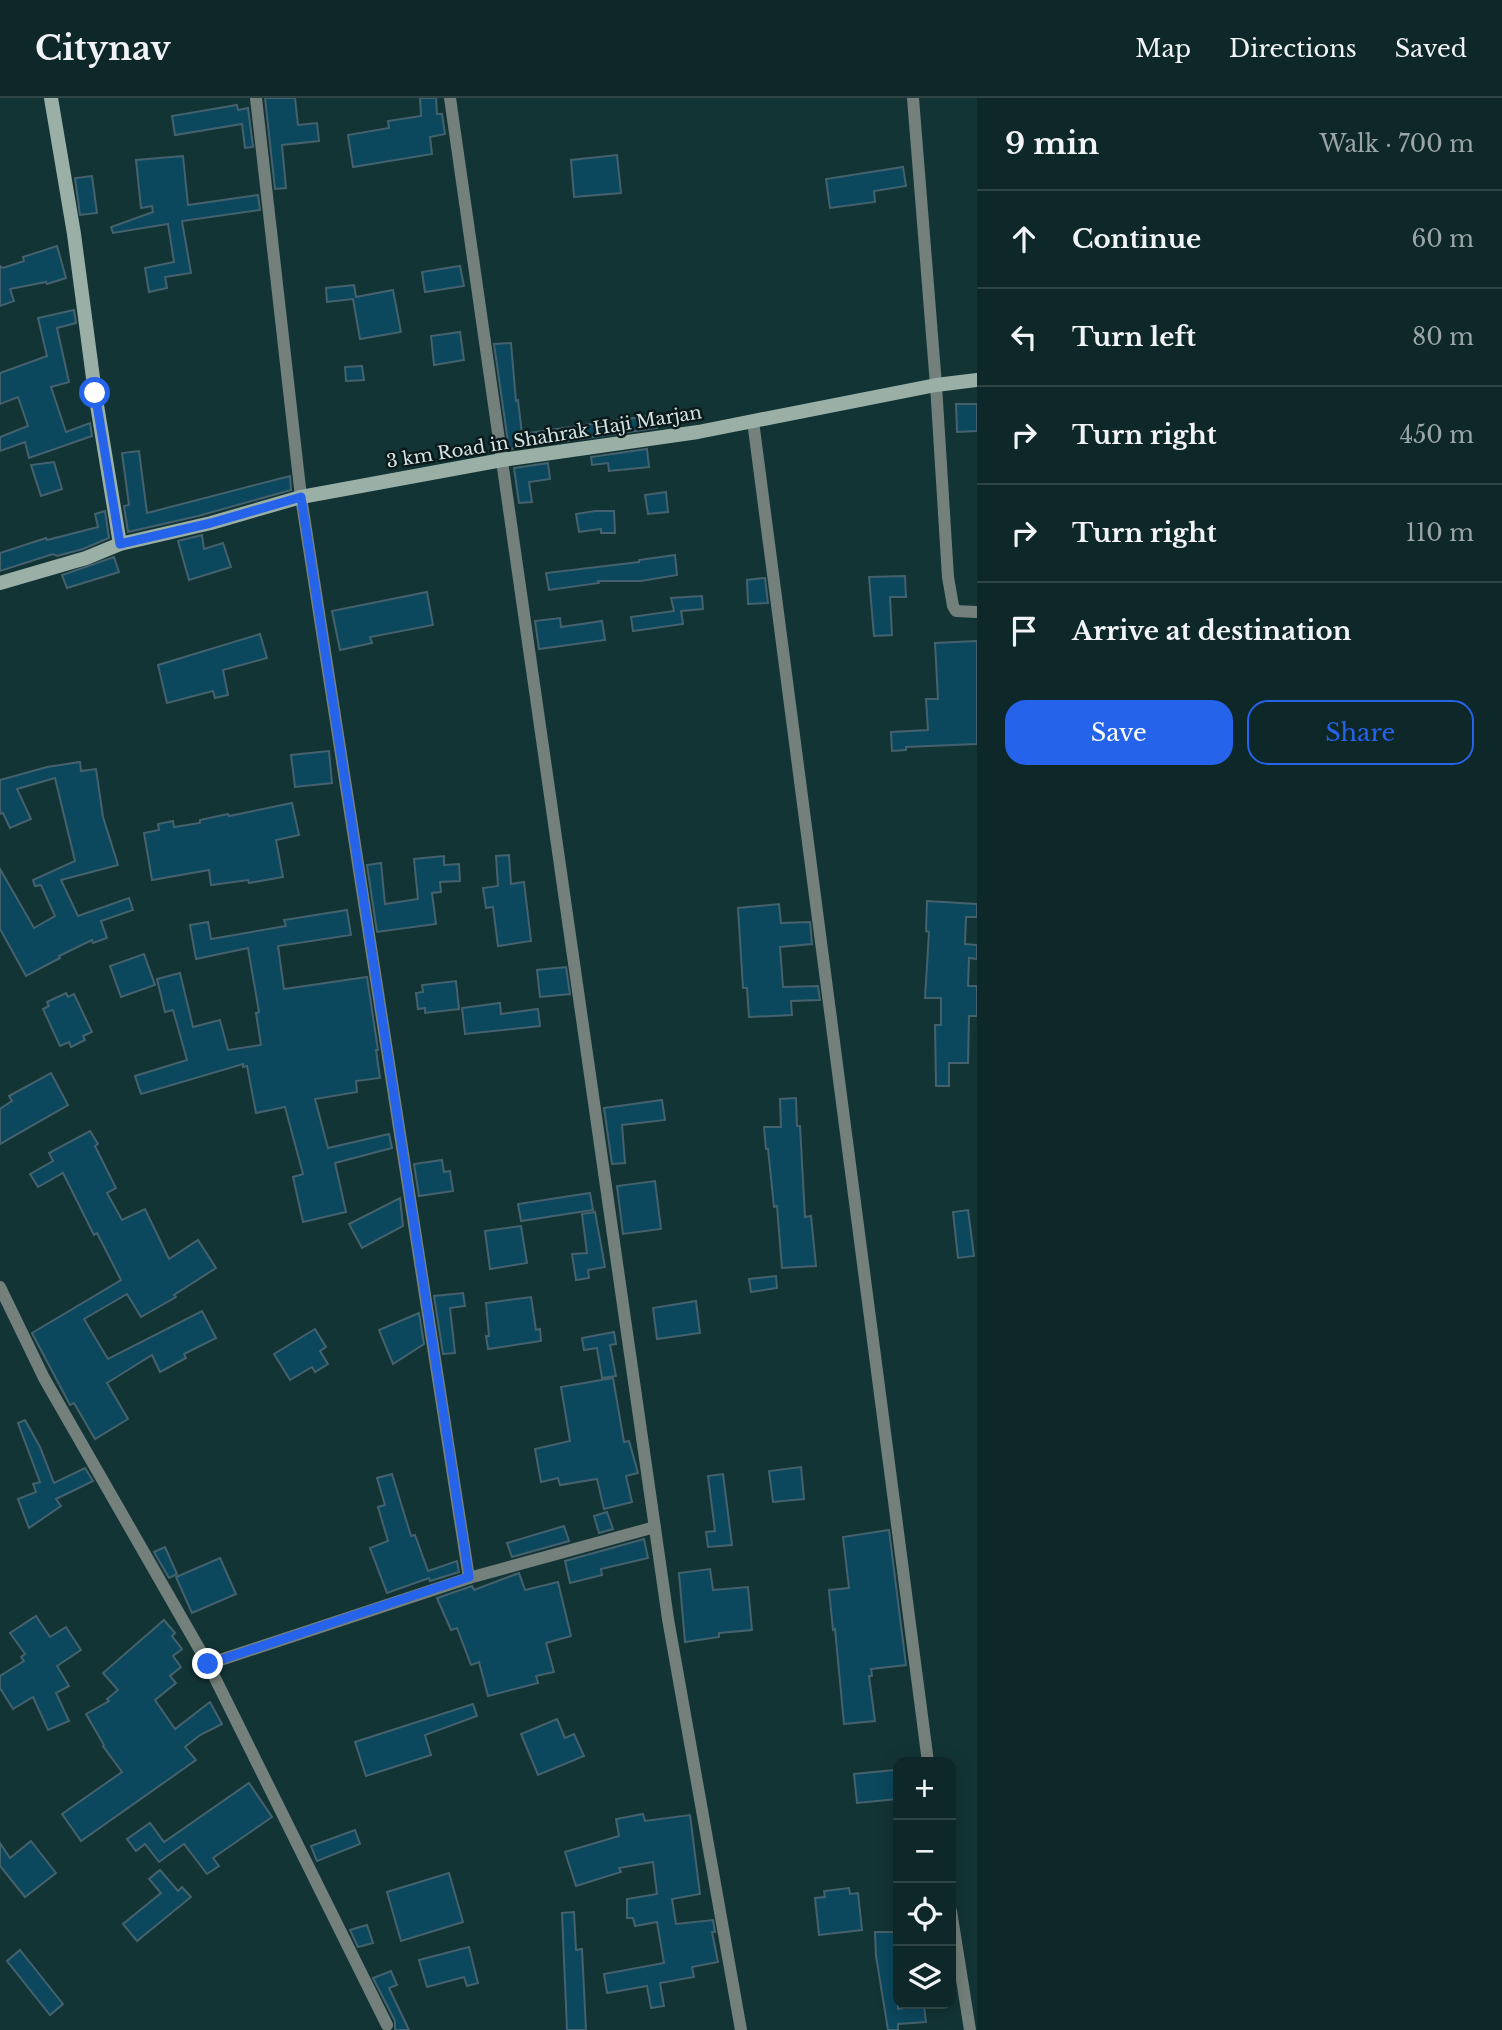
<!DOCTYPE html>
<html lang="en">
<head>
<meta charset="utf-8">
<style>
	:root { --surface:#0e2728; --page:#1c3334; --text:#f1f3f6; --muted:#9ba5a8; --line:#2e4445; --accent:#2563eb }
	body { margin:0; font-family:"Libre Baskerville",serif; background:var(--page); color:var(--text) }
	.controls { position:absolute; right:21px; bottom:21px; display:grid; overflow:hidden; border-radius:14px; box-shadow:0 4px 18px #0003 }
	.controls button { width:63px; height:63px; display:grid; place-items:center; padding:0; border:0; border-bottom:2px solid var(--line); background:var(--surface); color:var(--text); font:35px sans-serif }
	.stop { position:absolute; width:21px; height:21px; margin:-16px; border:5px solid #2563eb; border-radius:50%; background:#fff }
	.stop.end { background:#2563eb; border-color:#fff; box-shadow:0 2px 7px #0008 }
	.list { margin:0; padding:0; list-style:none }
	h2 { display:flex; justify-content:space-between; align-items:center; height:91px; margin:0; padding:0 28px; font-size:30px }
	h2 small { font-size:23px; font-weight:400; color:var(--muted) }
	.list li { display:grid; grid-template-columns:46px 1fr auto; gap:21px; align-items:center; box-sizing:border-box; height:98px; padding:0 28px; border-top:2px solid var(--line) }
	.list b { display:block; font-size:26px; white-space:nowrap }
	.list em { font-size:23px; font-style:normal; color:var(--muted) }
	.actions { display:flex; gap:14px; padding:21px 28px }
	.actions a { flex:1; padding:16px 0; border:2px solid var(--accent); border-radius:21px; text-align:center; font-size:24px; color:var(--accent) }
	.actions .main { background:var(--accent); color:#fff }
	.icon { flex:none; width:38px; height:38px; fill:none; stroke:currentColor; stroke-width:2; stroke-linecap:round; stroke-linejoin:round }
	.map { position:relative; flex:none; width:977px; height:1932px; overflow:hidden }
	header { display:flex; align-items:center; gap:42px; box-sizing:border-box; height:98px; padding:0 35px; background:var(--surface); border-bottom:2px solid var(--line) }
	header strong { font-size:33px }
	nav { display:flex; gap:38px; margin-inline-start:auto; font-size:24px }
	main { display:flex }
	aside { flex:1; background:var(--surface) }
	.map>svg:first-child { display:block }
	.building { fill:#0b485e; stroke:#45616d; stroke-width:2 }
	.lines { fill:none; stroke-linecap:round; stroke-linejoin:round }
	.street { stroke:#74807b; stroke-width:12 }
	.secondary { stroke:#9aafa6; stroke-width:14 }
	.route { stroke:#2563eb; stroke-width:9 }
	.labels { text-anchor:middle; stroke-width:5; stroke-linejoin:round; paint-order:stroke }
	.street-label { font-size:18px; fill:#d2e4e4; stroke:#0c191a }
</style>
</head>
<body>
<header>
<strong>Citynav</strong>
<nav><a>Map</a><a>Directions</a><a>Saved</a></nav>
</header>
<main>
<div class="map">
<svg width="977" height="1932" viewBox="0 0 977 1932">
	<rect width="100%" height="100%" fill="#133435"/>
	<!-- building -->
	<g class="building">
		<path d="M265,0H295L298,27L317,25L319,43L282,47L286,90L275,91Z"/>
		<path d="M420,0H436L437,16H442L445,36L430,39L432,56L353,69L348,37L389,30L388,23L421,18Z"/>
		<path d="M237,7L238,12L248,10L253,49L245,50L242,26L175,37L172,18Z"/>
		<path d="M617,57L621,95L574,99L571,62Z"/>
		<path d="M183,58L188,107L258,97L260,112L182,123L191,175L165,179L167,190L149,194L145,170L174,164L168,126L113,135L111,129L153,114L152,108L141,110L136,62Z"/>
		<path d="M903,69L906,88L874,93L875,104L830,110L826,81Z"/>
		<path d="M92,78L97,115L80,117L75,80Z"/>
		<path d="M57,148L66,180L47,186L46,184L10,191L14,203L0,208V168L3,170L24,163L23,159Z"/>
		<path d="M460,168L464,188L425,194L422,174Z"/>
		<path d="M354,187L356,199L393,192L401,234L360,241L353,201L327,204L326,190Z"/>
		<path d="M74,212L76,225L57,230L69,284L51,289L66,334L90,325L92,338L29,360L25,344L0,353V339L28,328L18,299L0,306V275L47,258L38,220Z"/>
		<path d="M460,234L464,262L434,267L431,238Z"/>
		<path d="M511,245L516,303L518,302L522,336L655,317L657,330L509,351L494,246Z"/>
		<path d="M362,268L364,282L346,283L345,269Z"/>
		<path d="M956,306H977V333L957,334Z"/>
		<path d="M647,351L649,369L609,373L608,365L592,367L591,359Z"/>
		<path d="M139,353L147,415L290,378L291,392L198,418L128,434L124,408L129,407L122,355Z"/>
		<path d="M54,364L62,391L41,398L31,367Z"/>
		<path d="M548,365L550,381L529,384L532,404L519,405L514,370Z"/>
		<path d="M666,394L668,414L648,416L645,397Z"/>
		<path d="M105,413L109,440L83,451L57,458L53,456L0,473V455L46,440L47,442L98,429L95,416Z"/>
		<path d="M595,413H614L615,435H601V431L579,434L576,416Z"/>
		<path d="M202,437L204,451L223,445L231,469L189,482L178,443Z"/>
		<path d="M675,457L677,477L641,483H598L599,485L549,492L546,475L639,464V462Z"/>
		<path d="M114,459L119,474L67,490L62,477Z"/>
		<path d="M905,478L906,499H890L892,537L874,538L869,479Z"/>
		<path d="M765,480L768,505L748,506L747,482Z"/>
		<path d="M427,494L433,527L370,539L372,545L340,552L332,513Z"/>
		<path d="M702,498L703,511L681,513L683,526L633,533L631,519L674,513L671,500Z"/>
		<path d="M560,520L561,529L602,523L605,542L539,551L535,523Z"/>
		<path d="M260,536L267,560L223,572L228,597L215,600L213,593L167,605L158,567Z"/>
		<path d="M977,543V646L906,649V652L892,653L891,634L928,632L926,601H938L935,545Z"/>
		<path d="M329,653L332,685L295,689L291,657Z"/>
		<path d="M80,664L81,673L96,671L103,719L118,767L61,782L78,818L129,800L133,812L101,823L107,840L93,845L92,842L59,858L60,860L26,878L0,831V771L34,830L55,818L41,787L35,788L33,782L75,763L55,680L17,691L31,721L10,730L3,715L0,716V682L47,669Z"/>
		<path d="M292,705L299,737L276,742L283,779L249,785L248,782L211,787L209,772L152,782L144,735L159,732L158,726L173,723L174,729L200,725V722L228,716L229,718Z"/>
		<path d="M509,757L511,786L524,784L531,843L498,848L493,809L486,810L483,790L498,788L496,758Z"/>
		<path d="M444,758V767L459,766L460,783L440,784L441,794L432,795L436,826L377,834L367,767L381,765L385,806L418,801L414,761Z"/>
		<path d="M927,803L977,806V819H966L965,846L977,847V861L969,860L968,888H977V918H969L968,965H949V988H936L935,927H941V900H925L929,834L926,833Z"/>
		<path d="M779,806L781,825L810,824L812,846L780,849L783,889L818,888L820,902L791,903L792,917L749,919L747,890H743L738,810Z"/>
		<path d="M347,812L351,837L278,848L284,891L367,879L378,952H376L380,980L356,983L357,994L315,1001L328,1050L389,1036L392,1050L335,1065L346,1114L303,1124L293,1079L303,1076L285,1009L256,1015L247,968L243,969V966L141,996L135,978L187,962L173,912L165,914L157,881L180,875L193,929L220,922L228,952L261,947L256,915L259,914L248,850L196,861L190,827L208,824L211,841L286,828L284,822Z"/>
		<path d="M144,856L155,887L121,899L110,868Z"/>
		<path d="M566,869L570,896L540,899L537,872Z"/>
		<path d="M456,883L459,911L425,915V910L418,911L416,895L423,894L422,887Z"/>
		<path d="M66,895L68,899L74,896L92,934L83,938L85,942L71,949L69,944L60,948L43,911L49,908L47,904Z"/>
		<path d="M500,905L501,916L538,911L540,928L465,936L462,910Z"/>
		<path d="M51,975L68,1007L0,1046V1011L12,1003L9,998Z"/>
		<path d="M796,1000L797,1028H800L805,1119L811,1118L816,1168L782,1170L777,1108L774,1109L768,1051H766L764,1029H781L780,1001Z"/>
		<path d="M662,1002L665,1022L622,1027L625,1065L612,1066L604,1010Z"/>
		<path d="M90,1033L98,1046L95,1048L116,1090L107,1095L122,1122L145,1111L169,1161L198,1142L216,1170L174,1197L176,1199L141,1219L127,1196L84,1221L108,1261L202,1213L216,1240L184,1256L186,1260L160,1274L152,1257L107,1285L128,1321L95,1341L74,1305L70,1307L32,1235L121,1182L97,1135L94,1137L63,1075L38,1089L30,1076L53,1063L49,1055Z"/>
		<path d="M442,1062L444,1074L450,1073L453,1093L419,1098L414,1066Z"/>
		<path d="M655,1083L661,1131L623,1136L617,1088Z"/>
		<path d="M590,1095L593,1112L521,1123L518,1106Z"/>
		<path d="M400,1100L403,1128L362,1150L349,1126Z"/>
		<path d="M968,1112L974,1158L958,1160L953,1114Z"/>
		<path d="M595,1114L605,1169L588,1172L589,1180L576,1182L572,1156L587,1155L582,1116Z"/>
		<path d="M521,1128L527,1165L490,1171L485,1133Z"/>
		<path d="M776,1178L777,1190L751,1194L749,1181Z"/>
		<path d="M463,1195L465,1208L450,1210L455,1255L443,1256L434,1198Z"/>
		<path d="M531,1199L536,1232L540,1231L541,1243L488,1251L486,1238H489L486,1205Z"/>
		<path d="M696,1203L700,1235L657,1241L653,1210Z"/>
		<path d="M419,1215L424,1246L393,1266L379,1232Z"/>
		<path d="M315,1231L326,1249L320,1253L328,1266L315,1274L312,1269L290,1282L274,1256Z"/>
		<path d="M614,1234L616,1246L610,1247L616,1278L602,1280L597,1250L584,1252L582,1240Z"/>
		<path d="M613,1280L624,1344L629,1343L638,1375L626,1378L632,1404L604,1411L597,1381L560,1387L558,1380L541,1384L535,1351L570,1343L561,1289Z"/>
		<path d="M25,1322L40,1349L54,1385L85,1370L93,1383L56,1401L61,1408L29,1430L18,1401L36,1394L33,1386L40,1384L18,1325Z"/>
		<path d="M801,1369L804,1401L773,1404L769,1373Z"/>
		<path d="M392,1376L411,1438L415,1437L428,1473L457,1463L459,1474L430,1483L429,1480L387,1495L370,1450L388,1443L378,1409L385,1407L377,1380Z"/>
		<path d="M723,1376L732,1447L708,1449L706,1434L715,1433L708,1378Z"/>
		<path d="M607,1414L613,1431L599,1435L594,1418Z"/>
		<path d="M564,1428L569,1443L512,1459L507,1445Z"/>
		<path d="M889,1432L906,1567L871,1571L872,1578H869L875,1623L844,1626L835,1531L833,1532L829,1492L849,1490L843,1439Z"/>
		<path d="M644,1441L648,1460L601,1471L602,1477L570,1485L565,1463Z"/>
		<path d="M165,1449L177,1476L169,1480L154,1454Z"/>
		<path d="M220,1460L236,1496L192,1515L176,1479Z"/>
		<path d="M710,1471L713,1492L748,1489L752,1532L719,1535V1539L685,1544L679,1475Z"/>
		<path d="M519,1475L525,1492L558,1484L571,1538L546,1545L554,1574L536,1578L538,1585L488,1598L479,1564L471,1567L457,1530L451,1532L437,1500L472,1488L474,1492Z"/>
		<path d="M36,1518L50,1539L66,1529L81,1552L57,1568L69,1588L56,1595L69,1623L48,1632L33,1599L13,1611L0,1590V1578L24,1563L21,1559L25,1556L10,1535Z"/>
		<path d="M164,1522L175,1535L172,1538L182,1551L173,1558L181,1569L170,1578L176,1585L155,1602L175,1631L210,1604L222,1626L200,1637L185,1649L196,1662L81,1743L62,1716L122,1674L103,1648L104,1647L86,1616L109,1603L107,1601L118,1592L103,1575Z"/>
		<path d="M473,1606L477,1618L425,1637L431,1657L366,1678L355,1644Z"/>
		<path d="M557,1621L565,1640L574,1636L584,1658L538,1677L521,1636Z"/>
		<path d="M894,1672L897,1701L857,1705L854,1676Z"/>
		<path d="M249,1685L272,1719L213,1760L219,1768L207,1776L184,1746L159,1764L145,1746L136,1753L127,1741L150,1725L164,1744Z"/>
		<path d="M643,1716L645,1723L690,1717L700,1796L672,1801L676,1826L713,1822L715,1834H712L718,1864L692,1869L694,1879L660,1885L664,1908L651,1910L647,1888L607,1895L604,1876L664,1865L657,1824L635,1828L633,1820H627V1801L657,1796L653,1764L619,1770L621,1774L576,1788L565,1754L619,1738L616,1721Z"/>
		<path d="M355,1732L360,1746L317,1763L311,1748Z"/>
		<path d="M31,1743L56,1775L25,1799L0,1768V1745L10,1760Z"/>
		<path d="M160,1772L178,1793L182,1789L191,1799L137,1843L123,1826L161,1795L149,1781Z"/>
		<path d="M449,1775L463,1824L401,1843L387,1794Z"/>
		<path d="M849,1790L850,1796L858,1795L862,1832L819,1837L815,1800L825,1799L824,1793Z"/>
		<path d="M574,1814L576,1852L582,1851L586,1932H567L562,1815Z"/>
		<path d="M367,1827L373,1845L358,1849L350,1832Z"/>
		<path d="M875,1834H898V1911L924,1908L926,1924L898,1926V1932H888L876,1858Z"/>
		<path d="M469,1849L478,1885L467,1888L464,1879L427,1889L419,1862Z"/>
		<path d="M20,1852L63,1906L50,1917L7,1863Z"/>
		<path d="M391,1873L397,1887L389,1890L409,1932H395V1923L373,1880Z"/>
	</g>
	<g class="lines">
		<!-- street -->
		<g class="street">
			<path d="M256,0L301,399L469,1480"/>
			<path d="M450,0L668,1521L741,1932"/>
			<path d="M913,0L936,287L948,479L953,508L956,513L977,514"/>
			<path d="M753,323L928,1664"/>
			<path d="M0,1189L44,1280L208,1566L387,1927"/>
			<path d="M208,1566L469,1480L655,1429"/>
			<path d="M951,1813L970,1932"/>
		</g>
		<!-- secondary -->
		<g class="secondary">
			<path d="M51,0L74,136L95,295L120,446"/>
			<path d="M0,485L86,460L120,446L211,425L301,399L502,362L698,334L936,287L977,282"/>
		</g>
	</g>
	<g class="lines">
		<!-- route -->
		<path class="route" d="M95,295L120,446L211,425L301,399L469,1479L208,1566"/>
	</g>
	<g class="labels">
		<!-- street labels -->
		<g class="street-label">
			<text transform="translate(544 339) rotate(-9)" y="6">3 km Road in Shahrak Haji Marjan</text>
		</g>
	</g>
</svg>
<div class="controls">
<button>+</button>
<button>−</button>
<button><svg class="icon" aria-label="locate" viewBox="0 0 24 24"><circle cx="12" cy="12" r="6"/><path d="M12 2v4M12 18v4M2 12h4M18 12h4"/></svg></button>
<button><svg class="icon" aria-label="layers" viewBox="0 0 24 24"><path d="M12 4l9 5-9 5-9-5zM3 14l9 5 9-5"/></svg></button>
</div>
<div class="stop" style="left:95px;top:295px"></div>
<div class="stop end" style="left:208px;top:1566px"></div>
</div>
<aside>
<h2>9 min<small>Walk · 700 m</small></h2>
<ul class="list">
<li><svg class="icon" aria-label="ahead" viewBox="0 0 24 24"><path d="M12 20V5M6 11l6-6 6 6"/></svg><div><b>Continue</b></div><em>60 m</em></li>
<li><svg class="icon" aria-label="left" viewBox="0 0 24 24"><path d="M17 20v-9H6M10 6l-5 5 5 5"/></svg><div><b>Turn left</b></div><em>80 m</em></li>
<li><svg class="icon" aria-label="right" viewBox="0 0 24 24"><path d="M7 20v-9h11M14 6l5 5-5 5"/></svg><div><b>Turn right</b></div><em>450 m</em></li>
<li><svg class="icon" aria-label="right" viewBox="0 0 24 24"><path d="M7 20v-9h11M14 6l5 5-5 5"/></svg><div><b>Turn right</b></div><em>110 m</em></li>
<li><svg class="icon" aria-label="arrive" viewBox="0 0 24 24"><path d="M6 21V4h12l-3 4 3 4H6"/></svg><div><b>Arrive at destination</b></div></li>
</ul>
<div class="actions"><a class="main">Save</a><a>Share</a></div>
</aside>
</main>
</body>
</html>
